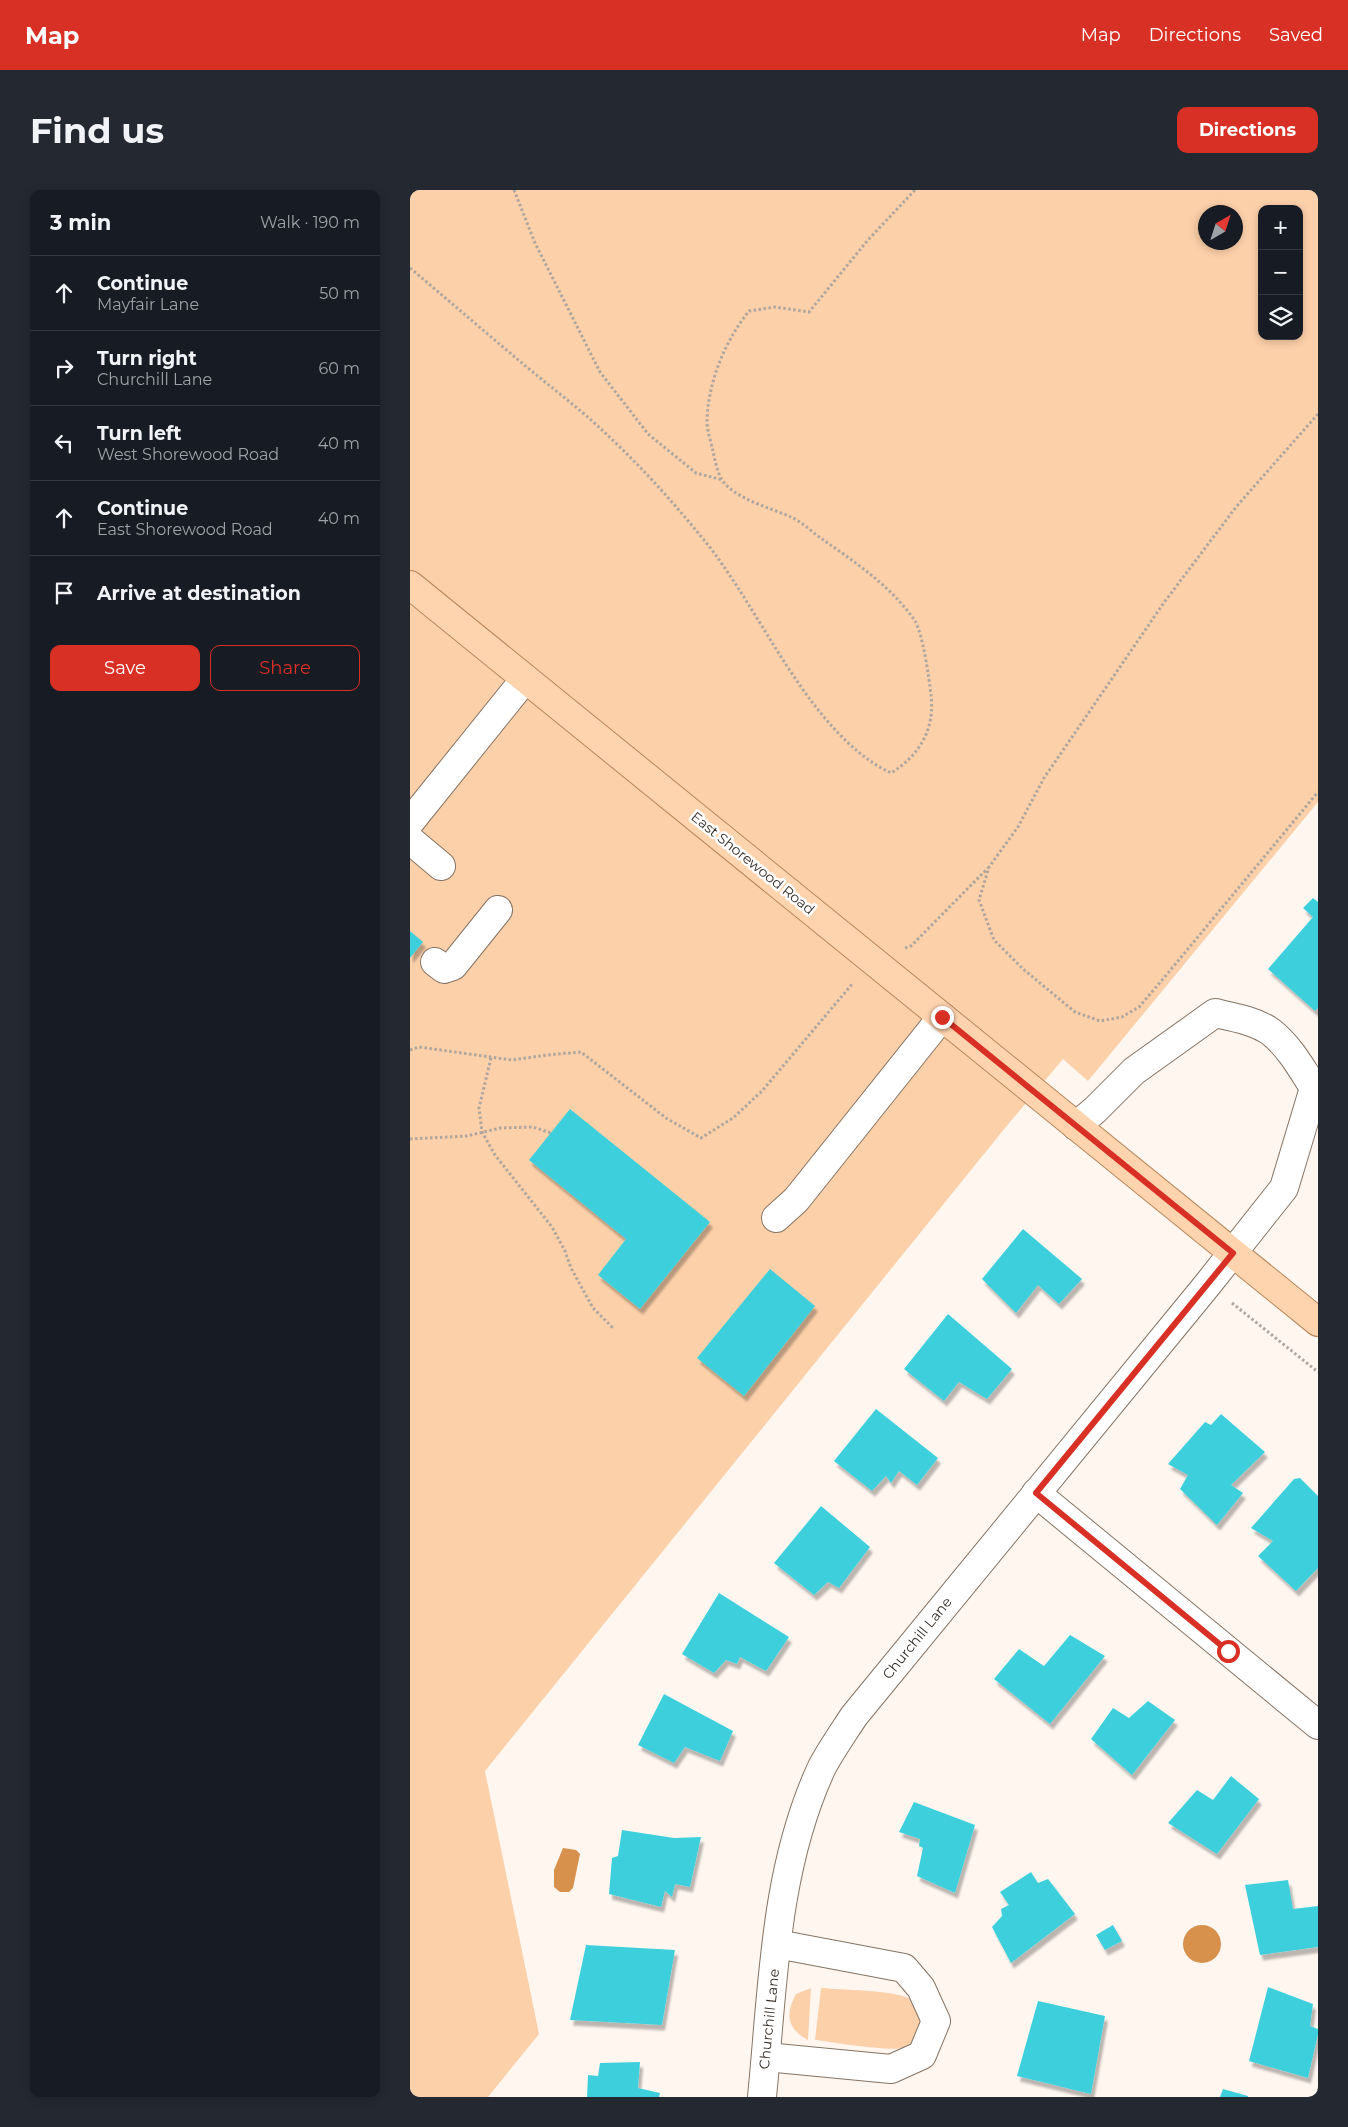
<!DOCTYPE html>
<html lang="en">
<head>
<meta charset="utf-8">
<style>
	:root { --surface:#171b24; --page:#242831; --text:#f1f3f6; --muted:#9ea1a6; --line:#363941; --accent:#d93025 }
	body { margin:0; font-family:Montserrat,sans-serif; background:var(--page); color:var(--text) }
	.controls { position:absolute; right:15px; top:15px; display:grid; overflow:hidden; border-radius:10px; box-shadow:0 2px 8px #0003 }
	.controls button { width:45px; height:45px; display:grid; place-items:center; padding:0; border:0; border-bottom:1px solid var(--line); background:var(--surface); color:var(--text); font:25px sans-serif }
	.compass { position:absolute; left:788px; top:15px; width:45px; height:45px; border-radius:50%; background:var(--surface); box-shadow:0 2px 8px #0003; rotate:39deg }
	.stop { position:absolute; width:15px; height:15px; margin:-11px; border:4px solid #d93025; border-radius:50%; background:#fff }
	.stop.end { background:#d93025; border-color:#fff; box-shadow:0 1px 5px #0008 }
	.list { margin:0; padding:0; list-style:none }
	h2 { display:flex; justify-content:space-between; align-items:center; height:65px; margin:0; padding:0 20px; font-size:21px }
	h2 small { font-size:16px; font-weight:400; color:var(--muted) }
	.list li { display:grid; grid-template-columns:32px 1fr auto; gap:15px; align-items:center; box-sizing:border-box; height:75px; padding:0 20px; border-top:1px solid var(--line) }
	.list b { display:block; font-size:19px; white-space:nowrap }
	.list p { margin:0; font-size:16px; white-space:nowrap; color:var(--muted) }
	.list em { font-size:16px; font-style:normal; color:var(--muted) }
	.actions { display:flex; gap:10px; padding:15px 20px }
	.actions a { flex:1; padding:11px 0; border:1px solid var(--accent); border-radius:10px; text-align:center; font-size:18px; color:var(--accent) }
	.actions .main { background:var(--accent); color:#fff }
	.icon { flex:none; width:28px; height:28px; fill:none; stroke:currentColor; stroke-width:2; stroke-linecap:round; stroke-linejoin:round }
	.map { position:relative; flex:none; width:908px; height:1907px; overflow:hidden; border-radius:10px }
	header { display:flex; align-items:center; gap:30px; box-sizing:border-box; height:70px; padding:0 25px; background:var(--accent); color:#fff }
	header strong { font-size:24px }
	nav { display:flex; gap:28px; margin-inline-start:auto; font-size:18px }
	.intro { display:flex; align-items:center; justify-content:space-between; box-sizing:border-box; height:120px; padding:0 30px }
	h1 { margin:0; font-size:35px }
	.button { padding:12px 22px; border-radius:10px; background:var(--accent); color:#fff; font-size:18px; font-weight:700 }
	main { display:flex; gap:30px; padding:0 30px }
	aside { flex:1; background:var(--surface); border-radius:10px; box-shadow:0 2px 8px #0003 }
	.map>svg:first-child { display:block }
	.green { fill:#fcd0a9; fill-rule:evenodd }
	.water { fill:#d8914d }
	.building { fill:#3dd0dc; filter:url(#shadow) }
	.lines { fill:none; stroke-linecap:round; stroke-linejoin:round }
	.minor-casing { stroke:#867363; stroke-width:30 }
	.major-casing { stroke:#b8875b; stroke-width:30 }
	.path { stroke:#aea69f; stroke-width:3; stroke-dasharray:2.5 2.5; stroke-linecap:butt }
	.minor { stroke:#fff; stroke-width:28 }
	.major { stroke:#fed4ae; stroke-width:28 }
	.route { stroke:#d93025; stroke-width:6 }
	.labels { text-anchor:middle; stroke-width:5; stroke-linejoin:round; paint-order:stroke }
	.street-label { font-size:14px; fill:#352d26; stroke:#fff }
</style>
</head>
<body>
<header>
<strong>Map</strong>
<nav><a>Map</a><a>Directions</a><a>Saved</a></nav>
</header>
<div class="intro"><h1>Find us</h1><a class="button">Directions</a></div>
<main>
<aside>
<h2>3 min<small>Walk · 190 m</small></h2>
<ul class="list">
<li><svg class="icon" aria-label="ahead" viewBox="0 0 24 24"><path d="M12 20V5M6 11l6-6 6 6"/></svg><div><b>Continue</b><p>Mayfair Lane</p></div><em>50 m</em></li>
<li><svg class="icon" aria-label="right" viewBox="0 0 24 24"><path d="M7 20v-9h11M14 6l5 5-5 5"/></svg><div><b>Turn right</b><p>Churchill Lane</p></div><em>60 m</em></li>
<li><svg class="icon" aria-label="left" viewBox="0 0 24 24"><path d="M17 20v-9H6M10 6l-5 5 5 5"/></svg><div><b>Turn left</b><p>West Shorewood Road</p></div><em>40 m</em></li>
<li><svg class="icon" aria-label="ahead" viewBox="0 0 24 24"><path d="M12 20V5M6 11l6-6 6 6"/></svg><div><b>Continue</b><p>East Shorewood Road</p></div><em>40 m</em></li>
<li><svg class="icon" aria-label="arrive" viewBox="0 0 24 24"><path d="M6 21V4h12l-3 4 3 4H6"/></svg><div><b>Arrive at destination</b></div></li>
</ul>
<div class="actions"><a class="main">Save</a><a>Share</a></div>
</aside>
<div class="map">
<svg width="908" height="1907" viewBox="0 0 908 1907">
	<defs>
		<filter id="shadow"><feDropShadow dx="3" dy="5.5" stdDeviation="1" flood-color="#0004"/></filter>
	</defs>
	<rect width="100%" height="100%" fill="#fff6ef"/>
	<!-- green -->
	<g class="green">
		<path d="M0,0H908V612L678,891L653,869L595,938L75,1581L129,1844L78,1907H0ZM852,19H889V146H852ZM796,22H826V52H796Z"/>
		<path d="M401,1798L398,1850C377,1839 375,1824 386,1804Z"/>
		<path d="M411,1798C432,1800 480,1800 498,1808C508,1812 511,1823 515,1833C511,1841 508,1851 501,1856C489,1864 423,1852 405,1850Z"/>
	</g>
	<!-- water -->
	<g class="water">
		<path d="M153,1658L166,1660L170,1664L163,1698L159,1702H150L144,1697V1680Z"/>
		<circle cx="792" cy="1754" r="19"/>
	</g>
	<!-- building -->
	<g class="building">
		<path d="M903,708L908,712V818L905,821L858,779L903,727L893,718Z"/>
		<path d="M0,741L13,752L0,768Z"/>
		<path d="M160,919L300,1032L230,1119L188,1085L216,1049L119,970Z"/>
		<path d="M613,1039L672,1089L649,1114L628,1095L606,1123L572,1089Z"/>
		<path d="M360,1079L405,1116L334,1206L287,1168Z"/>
		<path d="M538,1124L602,1179L577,1209L549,1192L534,1211L494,1179Z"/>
		<path d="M466,1219L528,1268L507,1295L489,1281L481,1293L476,1286L462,1301L424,1271Z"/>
		<path d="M811,1224L855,1262L821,1295L833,1303L807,1335L770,1299L778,1285L758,1274L795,1232L801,1235Z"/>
		<path d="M890,1288L908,1306V1378L886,1401L848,1366L863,1351L841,1338L884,1289Z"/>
		<path d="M411,1316L460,1357L429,1398L418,1392L404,1405L364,1373Z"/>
		<path d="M309,1403L379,1447L356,1481L330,1467L327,1474L316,1470L304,1483L272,1464Z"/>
		<path d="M660,1445L695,1466L640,1534L584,1489L609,1459L634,1476Z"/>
		<path d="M254,1504L323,1541L310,1571L275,1557L264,1573L228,1555Z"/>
		<path d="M738,1511L765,1530L722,1585L681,1549L703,1518L719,1528Z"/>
		<path d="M821,1586L849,1609L807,1664L758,1633L787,1600L803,1610Z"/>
		<path d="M504,1612L565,1635L545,1703L507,1686L513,1658L509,1656L510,1649L489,1642Z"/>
		<path d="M212,1640L264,1648L291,1647L280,1697L265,1694L262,1707L255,1701L251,1717L199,1704L202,1668L208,1666Z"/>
		<path d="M621,1682L628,1693L638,1689L665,1724L601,1773L582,1737L592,1726L591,1719L599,1715L590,1702Z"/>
		<path d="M878,1690L883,1719L908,1716V1757L850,1765L835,1695Z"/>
		<path d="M703,1735L712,1751L695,1760L686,1745Z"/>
		<path d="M176,1755L265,1760L252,1835L160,1830Z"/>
		<path d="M858,1797L903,1814L900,1836L908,1839V1844L898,1888L839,1871Z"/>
		<path d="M628,1811L695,1826L681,1904L607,1886Z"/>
		<path d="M230,1872L228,1898L250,1903L249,1907H177L178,1885L188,1886L190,1873Z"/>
		<path d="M813,1899L838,1906V1907H810Z"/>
	</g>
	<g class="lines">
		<!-- minor casing -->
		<g class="minor-casing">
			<g id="minor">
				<path d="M0,632L115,489"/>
				<path d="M0,650L31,676"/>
				<path d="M25,772L34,779L43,776L88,720"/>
				<path d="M366,1028L386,1010L532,827"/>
				<path d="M626,1303L908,1535"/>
				<path d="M356,1867L481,1879L512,1865L526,1831L511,1798L494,1778L367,1754"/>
				<path d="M352,1907C363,1797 364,1680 412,1577C421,1560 433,1543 444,1526L798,1094L874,998L904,898C892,879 879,856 861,842C846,831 823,827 805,823L724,881L685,920L666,936"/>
			</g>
		</g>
		<!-- major casing -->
		<g class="major-casing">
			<path id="major" d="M0,395L908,1132"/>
		</g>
		<!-- path -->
		<g class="path">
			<path d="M104,0L125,53L190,182L238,244L286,283L313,290"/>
			<path d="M0,78C38,110 75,142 112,173C139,196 168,217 193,241C229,274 263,312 294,350C351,419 399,544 481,583C510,565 525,539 521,505C519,488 513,444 505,431C482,397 445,372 412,349C402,342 392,332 381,327C361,318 325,309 312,290C307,281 305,271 303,261C301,252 297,241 297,231C298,192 315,151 339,121L365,117L399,122L458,50L505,0"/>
			<path d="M908,224L826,317L753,414L634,588L608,637L579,677L569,710L584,750L613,779L665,822L690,831L712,827L729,817L753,789L908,602"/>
			<path d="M495,758L501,756L578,678"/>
			<path d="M0,860L9,857L102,870L137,865L171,862L256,928L291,948L323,928L352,901L443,793"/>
			<path d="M81,868L69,918L72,942L85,965L142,1037L155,1061L161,1078L183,1118L204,1139"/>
			<path d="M0,949L57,946L90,938L123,937L141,943"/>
			<path d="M822,1113L908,1182"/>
		</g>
		<!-- minor -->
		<use href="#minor" class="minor"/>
		<!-- major -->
		<use href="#major" class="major"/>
	</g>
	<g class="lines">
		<!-- route -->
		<path class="route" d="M532,827L823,1063L626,1303L818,1461"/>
	</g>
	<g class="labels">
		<!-- street labels -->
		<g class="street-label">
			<text transform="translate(343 673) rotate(39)" y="5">East Shorewood Road</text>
			<text transform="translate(507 1448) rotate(-51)" y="5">Churchill Lane</text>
			<text transform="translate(359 1829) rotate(-84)" y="5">Churchill Lane</text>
		</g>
	</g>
</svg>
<div class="controls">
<button>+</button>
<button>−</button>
<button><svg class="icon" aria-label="layers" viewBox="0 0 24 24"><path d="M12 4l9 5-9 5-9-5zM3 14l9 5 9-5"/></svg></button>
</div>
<svg class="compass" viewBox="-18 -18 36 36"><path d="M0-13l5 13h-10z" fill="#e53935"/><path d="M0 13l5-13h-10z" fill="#9ea1a6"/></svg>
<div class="stop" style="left:818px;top:1461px"></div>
<div class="stop end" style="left:532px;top:827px"></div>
</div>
</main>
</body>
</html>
